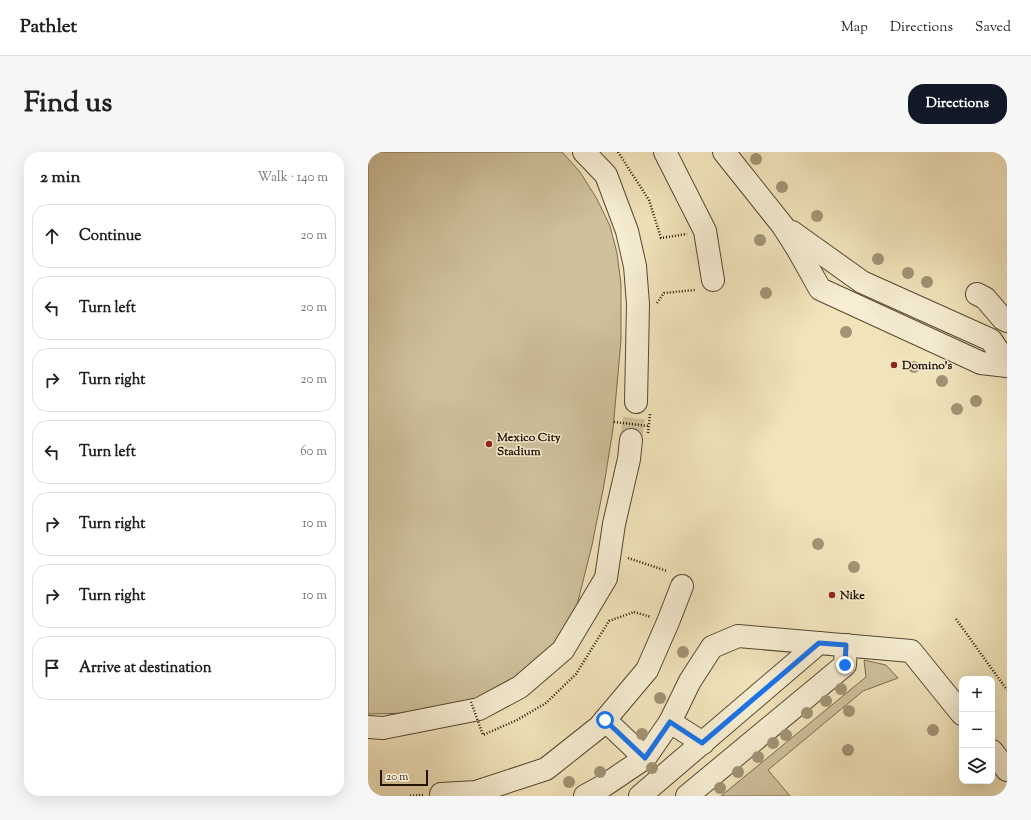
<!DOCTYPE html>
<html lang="en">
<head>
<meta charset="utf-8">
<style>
	:root { --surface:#fff; --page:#f6f6f6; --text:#202124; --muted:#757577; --line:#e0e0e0; --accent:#111827 }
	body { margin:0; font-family:"Sorts Mill Goudy",serif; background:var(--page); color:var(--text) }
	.controls { position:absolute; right:12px; bottom:12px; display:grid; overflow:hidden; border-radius:8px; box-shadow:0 4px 16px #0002 }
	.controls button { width:36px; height:36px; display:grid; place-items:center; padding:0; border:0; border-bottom:1px solid var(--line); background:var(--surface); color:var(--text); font:20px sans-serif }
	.scale { position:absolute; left:12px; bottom:10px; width:48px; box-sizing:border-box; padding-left:4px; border:2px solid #231505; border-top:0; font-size:11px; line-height:14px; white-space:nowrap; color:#231505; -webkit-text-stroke:3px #f6edd2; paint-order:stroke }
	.stop { position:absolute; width:12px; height:12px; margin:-9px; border:3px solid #1a73e8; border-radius:50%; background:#fff }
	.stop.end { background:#1a73e8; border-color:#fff; box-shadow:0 1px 4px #0008 }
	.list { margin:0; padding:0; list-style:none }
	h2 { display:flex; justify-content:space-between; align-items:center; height:52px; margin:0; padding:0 16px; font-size:17px }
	h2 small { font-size:13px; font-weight:400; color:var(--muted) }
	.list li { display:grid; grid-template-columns:26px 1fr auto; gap:12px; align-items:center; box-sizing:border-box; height:64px; margin:0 8px 8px; padding:0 8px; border:1px solid var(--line); border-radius:16px }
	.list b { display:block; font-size:15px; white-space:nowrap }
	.list em { font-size:13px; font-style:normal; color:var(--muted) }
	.icon { flex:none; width:22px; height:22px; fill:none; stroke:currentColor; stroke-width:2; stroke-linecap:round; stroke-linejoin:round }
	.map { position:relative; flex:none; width:639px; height:644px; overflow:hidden; border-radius:16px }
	header { display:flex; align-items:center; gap:24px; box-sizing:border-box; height:56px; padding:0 20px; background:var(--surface); border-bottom:1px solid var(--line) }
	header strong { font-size:19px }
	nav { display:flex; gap:22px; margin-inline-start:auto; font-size:14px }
	.intro { display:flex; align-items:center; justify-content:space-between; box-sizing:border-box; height:96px; padding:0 24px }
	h1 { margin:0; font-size:28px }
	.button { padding:10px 18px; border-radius:16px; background:var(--accent); color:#fff; font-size:14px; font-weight:700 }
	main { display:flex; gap:24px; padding:0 24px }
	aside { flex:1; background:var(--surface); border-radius:16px; box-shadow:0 4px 16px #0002 }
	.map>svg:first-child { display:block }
	.green { fill:#cec09b; stroke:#786a50 }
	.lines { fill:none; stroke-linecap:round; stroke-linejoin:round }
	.minor-tunnel { stroke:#d2c49f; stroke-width:22; stroke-dasharray:22 11; stroke-linecap:butt }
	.minor-casing { stroke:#564832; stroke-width:24 }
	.path { stroke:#231505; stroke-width:2.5; stroke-dasharray:1 2; stroke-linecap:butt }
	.minor { stroke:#f6edd2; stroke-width:22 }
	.path-bridge { stroke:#231505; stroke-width:2.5; stroke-dasharray:1 2; stroke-linecap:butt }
	.tree { fill:#a19374 }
	.route { stroke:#1a73e8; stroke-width:5 }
	.poi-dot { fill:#8f2418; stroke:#f6edd2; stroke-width:1.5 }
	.labels { text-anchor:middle; stroke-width:3; stroke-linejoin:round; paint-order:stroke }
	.poi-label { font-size:12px; font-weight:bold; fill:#231505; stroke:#f6edd2; text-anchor:start }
</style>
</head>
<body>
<header>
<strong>Pathlet</strong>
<nav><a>Map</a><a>Directions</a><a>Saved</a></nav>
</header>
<div class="intro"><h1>Find us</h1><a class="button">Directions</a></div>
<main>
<aside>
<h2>2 min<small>Walk · 140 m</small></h2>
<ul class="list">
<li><svg class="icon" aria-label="ahead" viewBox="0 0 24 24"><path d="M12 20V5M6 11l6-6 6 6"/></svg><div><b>Continue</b></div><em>20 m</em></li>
<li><svg class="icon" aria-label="left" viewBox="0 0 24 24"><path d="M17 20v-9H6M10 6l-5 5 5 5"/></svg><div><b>Turn left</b></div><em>20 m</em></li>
<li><svg class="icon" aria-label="right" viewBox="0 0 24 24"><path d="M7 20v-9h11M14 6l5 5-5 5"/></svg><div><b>Turn right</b></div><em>20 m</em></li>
<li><svg class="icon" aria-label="left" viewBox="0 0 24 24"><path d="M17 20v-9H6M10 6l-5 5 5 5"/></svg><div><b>Turn left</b></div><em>60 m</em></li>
<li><svg class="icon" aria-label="right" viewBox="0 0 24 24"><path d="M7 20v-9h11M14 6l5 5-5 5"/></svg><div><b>Turn right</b></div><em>10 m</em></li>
<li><svg class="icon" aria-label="right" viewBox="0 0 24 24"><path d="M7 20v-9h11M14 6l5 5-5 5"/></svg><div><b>Turn right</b></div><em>10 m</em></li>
<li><svg class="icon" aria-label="arrive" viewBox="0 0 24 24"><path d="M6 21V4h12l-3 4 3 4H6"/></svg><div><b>Arrive at destination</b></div></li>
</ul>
</aside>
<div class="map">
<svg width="639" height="644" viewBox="0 0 639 644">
	<rect width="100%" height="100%" fill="#f1e3ba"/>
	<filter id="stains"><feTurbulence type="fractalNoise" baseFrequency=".005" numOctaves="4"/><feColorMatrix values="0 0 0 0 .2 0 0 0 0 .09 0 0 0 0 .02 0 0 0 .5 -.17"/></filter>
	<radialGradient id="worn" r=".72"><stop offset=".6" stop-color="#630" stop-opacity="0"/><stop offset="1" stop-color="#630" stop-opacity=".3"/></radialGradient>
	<!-- green -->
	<g class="green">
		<path d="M0,0H194L212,20L229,47L242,74L249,101L253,132V188L245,277L236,333L224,393L209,453L195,480L176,504L154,523L103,550L45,561L0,562Z"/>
		<path d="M496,508L518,513L530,526L495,539L400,618L422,644H353L498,525Z"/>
	</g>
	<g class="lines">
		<!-- minor-tunnel -->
		<path class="minor-tunnel" d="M263,288L268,250"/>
		<!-- minor casing -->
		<g class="minor-casing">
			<g id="minor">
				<path d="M216,0L238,23L259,79L267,114L270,152L268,250"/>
				<path d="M297,0L337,79L345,128"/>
				<path d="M356,0L415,74L429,96L452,137L613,211L639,214"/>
				<path d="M424,80L494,130L623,188L639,212"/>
				<path d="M609,142L617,146L635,167L639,169"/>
				<path d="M237,568L277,606"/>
				<path d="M302,570L335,591"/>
				<path d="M0,575L15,576L111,557L152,535L195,498L238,426L246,372L261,307L263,288"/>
				<path d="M624,599L639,618"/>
				<path d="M73,642L108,640L178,617L231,575L279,518L300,470L314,434"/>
				<path d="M217,644L237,633L277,606L302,570L322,529L344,495L370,484L543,499L594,562"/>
				<path d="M272,644L451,491"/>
				<path d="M319,644L477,513L478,493"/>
			</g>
		</g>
		<!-- path -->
		<g class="path">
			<path d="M250,0L281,48L293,86L319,82"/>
			<path d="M289,151L296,141L327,138"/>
			<path d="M280,281L282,262"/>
			<path d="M260,406L299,419"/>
			<path d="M266,460L283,465"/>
			<path d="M588,467L639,538"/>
			<path d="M42,644L55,643"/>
		</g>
		<!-- minor -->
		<use href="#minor" class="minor"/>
		<!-- path-bridge -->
		<g class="path-bridge">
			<path d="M246,270L281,274"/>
			<path d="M103,550L115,583L149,568L178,551L208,522L241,469L266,460"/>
		</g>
	</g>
	<!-- trees -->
	<g class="tree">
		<circle cx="388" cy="7" r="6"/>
		<circle cx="414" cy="35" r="6"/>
		<circle cx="449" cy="64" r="6"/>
		<circle cx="392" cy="88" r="6"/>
		<circle cx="510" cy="107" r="6"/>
		<circle cx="540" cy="121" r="6"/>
		<circle cx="559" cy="130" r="6"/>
		<circle cx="398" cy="141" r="6"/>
		<circle cx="478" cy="180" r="6"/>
		<circle cx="546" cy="215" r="6"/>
		<circle cx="574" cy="229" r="6"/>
		<circle cx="608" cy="249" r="6"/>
		<circle cx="589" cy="257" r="6"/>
		<circle cx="450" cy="392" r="6"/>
		<circle cx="486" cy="415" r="6"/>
		<circle cx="315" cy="500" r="6"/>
		<circle cx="473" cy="537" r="6"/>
		<circle cx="292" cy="546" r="6"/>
		<circle cx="458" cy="549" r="6"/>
		<circle cx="481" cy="559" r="6"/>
		<circle cx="439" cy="561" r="6"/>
		<circle cx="565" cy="578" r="6"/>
		<circle cx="274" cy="582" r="6"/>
		<circle cx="418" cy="583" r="6"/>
		<circle cx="405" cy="591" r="6"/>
		<circle cx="480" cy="598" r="6"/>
		<circle cx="390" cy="605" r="6"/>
		<circle cx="284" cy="616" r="6"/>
		<circle cx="232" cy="620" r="6"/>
		<circle cx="370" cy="620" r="6"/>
		<circle cx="201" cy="630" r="6"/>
		<circle cx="352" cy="636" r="6"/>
	</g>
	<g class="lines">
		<!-- route -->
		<path class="route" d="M237,568L277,606L302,570L334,591L451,491L478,493L477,513"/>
	</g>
	<!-- markers -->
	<g class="poi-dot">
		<circle cx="526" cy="213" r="4"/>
		<circle cx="121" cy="292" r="4"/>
		<circle cx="464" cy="443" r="4"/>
	</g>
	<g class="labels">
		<!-- poi labels -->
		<g class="poi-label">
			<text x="534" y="217">Domino's</text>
			<text x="129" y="289">Mexico City<tspan x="129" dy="14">Stadium</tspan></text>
			<text x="472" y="447">Nike</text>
		</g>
	</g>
	<rect width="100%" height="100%" filter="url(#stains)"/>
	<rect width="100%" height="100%" fill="url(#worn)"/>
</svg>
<div class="controls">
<button>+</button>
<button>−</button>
<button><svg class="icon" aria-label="layers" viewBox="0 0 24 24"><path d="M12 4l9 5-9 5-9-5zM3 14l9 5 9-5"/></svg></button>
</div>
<div class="scale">20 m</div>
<div class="stop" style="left:237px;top:568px"></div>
<div class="stop end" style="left:477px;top:513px"></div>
</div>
</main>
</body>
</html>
